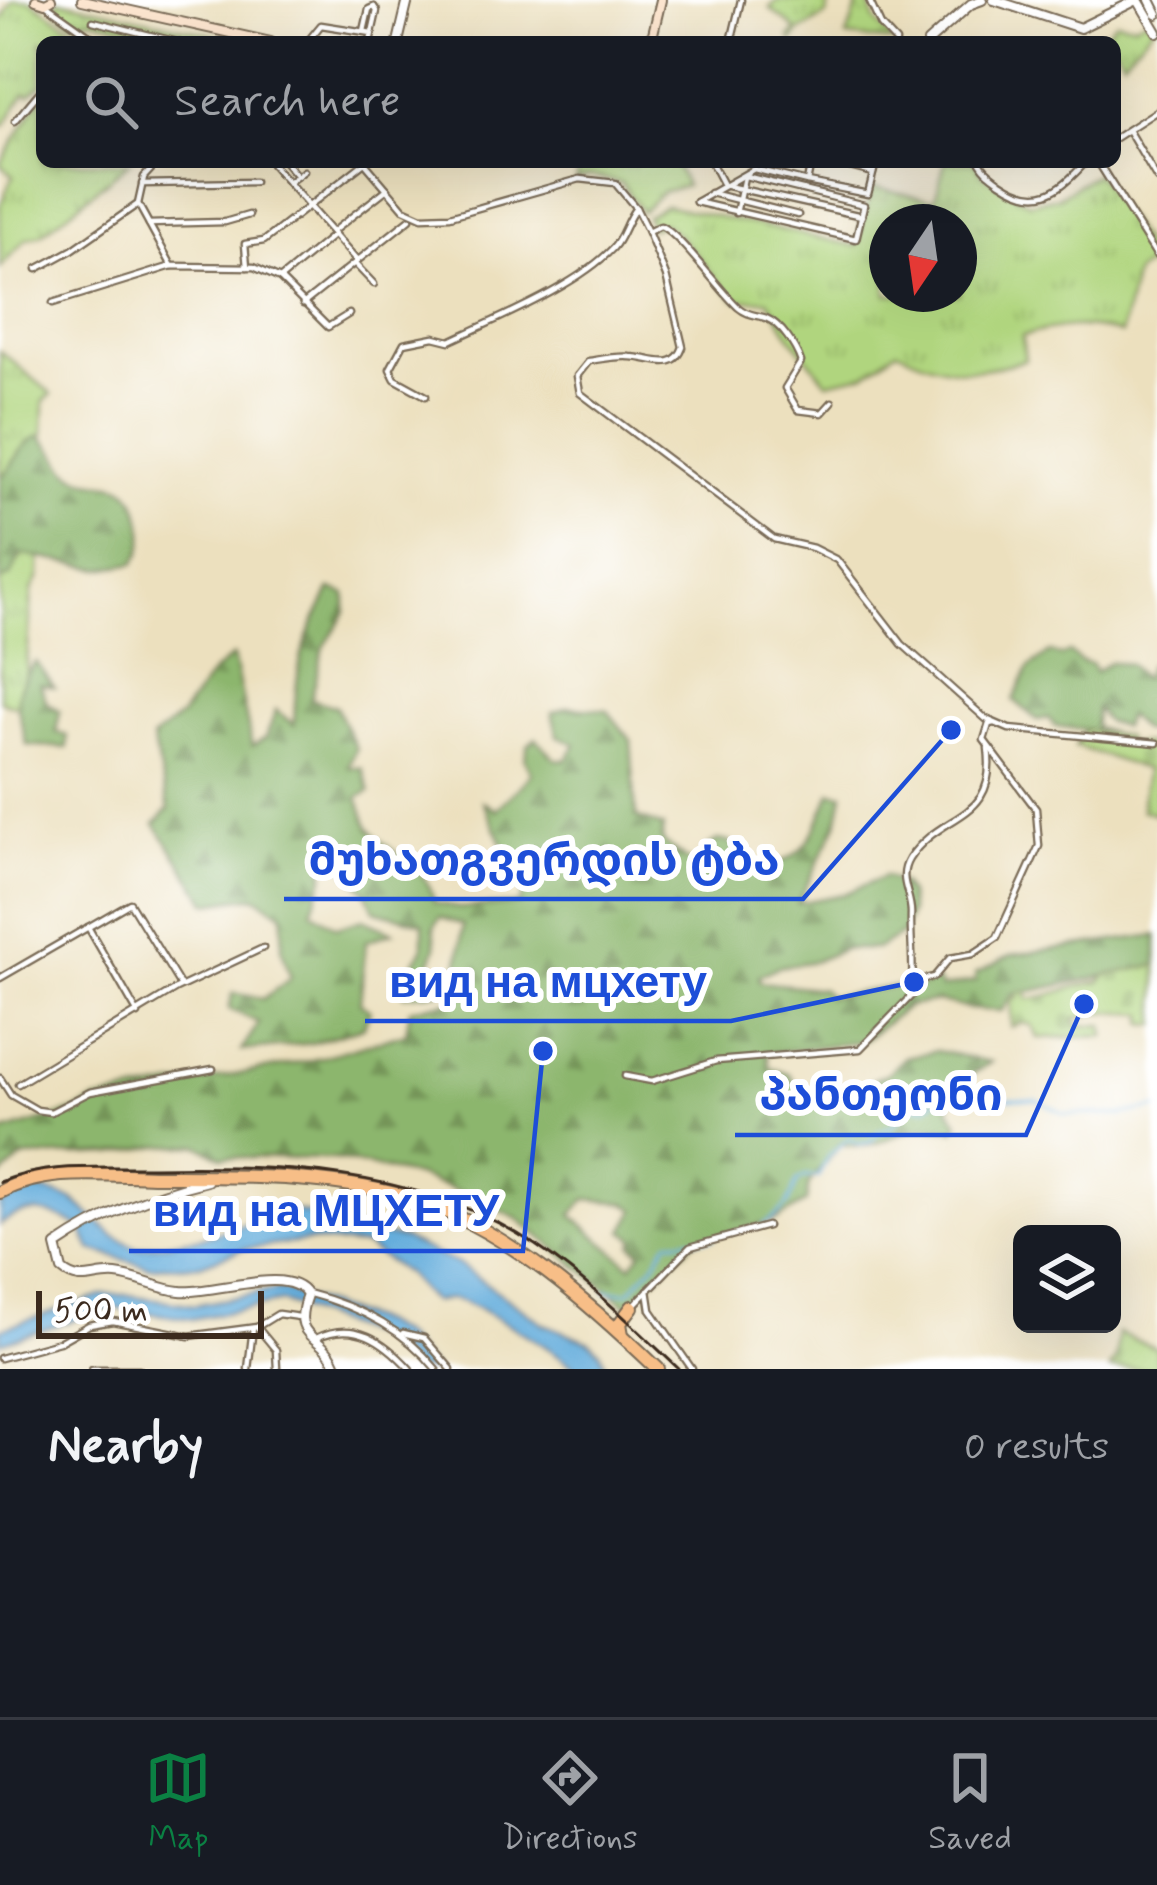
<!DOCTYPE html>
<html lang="en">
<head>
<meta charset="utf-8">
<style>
	:root { --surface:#171b24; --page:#242831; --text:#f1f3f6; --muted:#9ea1a6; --line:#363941; --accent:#0b8043 }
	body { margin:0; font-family:Mynerve,"Noto Sans Georgian",sans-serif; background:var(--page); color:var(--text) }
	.controls { position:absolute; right:36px; bottom:36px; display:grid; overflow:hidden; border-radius:18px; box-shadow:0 12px 48px #0002 }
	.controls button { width:108px; height:108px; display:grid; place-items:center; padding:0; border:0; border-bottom:3px solid var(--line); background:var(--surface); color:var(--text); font:60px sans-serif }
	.compass { position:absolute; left:869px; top:204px; width:108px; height:108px; border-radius:50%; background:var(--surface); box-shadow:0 12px 48px #0002; rotate:193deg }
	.scale { position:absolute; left:36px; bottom:30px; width:228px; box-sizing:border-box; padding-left:12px; border:6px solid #3b2a1e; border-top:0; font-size:33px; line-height:42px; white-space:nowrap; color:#3b2a1e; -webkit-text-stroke:9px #fff; paint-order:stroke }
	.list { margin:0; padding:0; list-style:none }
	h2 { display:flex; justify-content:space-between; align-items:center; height:156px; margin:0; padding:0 48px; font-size:51px }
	h2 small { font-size:39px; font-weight:400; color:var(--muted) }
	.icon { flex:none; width:66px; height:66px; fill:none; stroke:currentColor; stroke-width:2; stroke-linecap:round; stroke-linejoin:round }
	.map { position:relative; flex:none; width:1157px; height:1369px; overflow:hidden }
	.search { position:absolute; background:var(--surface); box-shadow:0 12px 48px #0002; left:36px; right:36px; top:36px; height:132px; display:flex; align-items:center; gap:30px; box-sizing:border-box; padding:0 42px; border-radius:18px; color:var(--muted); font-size:45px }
	.sheet { height:348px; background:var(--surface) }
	nav { display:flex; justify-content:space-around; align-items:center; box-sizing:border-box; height:168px; border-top:3px solid var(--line); background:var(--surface); font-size:33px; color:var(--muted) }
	nav a { display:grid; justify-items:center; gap:6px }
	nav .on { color:var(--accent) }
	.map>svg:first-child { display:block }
	.grass { fill:url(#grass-tufts); stroke:#76804e; stroke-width:3; fill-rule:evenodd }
	.forest { fill:url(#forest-firs); stroke:#647046; stroke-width:3; fill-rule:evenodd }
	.cemetery { fill:url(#cemetery-stones); stroke:#76804e; stroke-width:3 }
	.park { fill:url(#park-crowns); stroke:#76804e; stroke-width:3 }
	.water { fill:#65addc; stroke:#506c7d; stroke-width:3 }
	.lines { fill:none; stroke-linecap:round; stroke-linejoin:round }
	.stream { stroke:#65addc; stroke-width:3 }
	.minor-casing { stroke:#796a56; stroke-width:9 }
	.tertiary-casing { stroke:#796a56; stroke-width:12 }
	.secondary-casing { stroke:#796a56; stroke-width:12 }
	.motorway-casing { stroke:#796a56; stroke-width:16 }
	.minor { stroke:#fff; stroke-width:4.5 }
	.tertiary { stroke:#fff; stroke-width:8 }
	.secondary { stroke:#fce5cf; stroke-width:8 }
	.motorway { stroke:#f7be87; stroke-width:12 }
	.rail { stroke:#3b2a1e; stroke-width:3 }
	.leader { fill:none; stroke:#1d4ed8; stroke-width:4.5 }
	.callout-dot { fill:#1d4ed8; stroke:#fff; stroke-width:4.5 }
	.callout-label { font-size:45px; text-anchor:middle; font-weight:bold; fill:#1d4ed8; stroke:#fff; stroke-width:12; stroke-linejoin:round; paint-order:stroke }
</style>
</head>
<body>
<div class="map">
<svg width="1157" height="1369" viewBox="0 0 1157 1369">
	<defs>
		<pattern id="grass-tufts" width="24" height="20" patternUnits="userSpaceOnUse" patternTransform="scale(3)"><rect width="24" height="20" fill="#b0d57e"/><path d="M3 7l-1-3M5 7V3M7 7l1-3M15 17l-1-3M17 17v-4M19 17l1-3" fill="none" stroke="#98b76c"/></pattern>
		<pattern id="forest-firs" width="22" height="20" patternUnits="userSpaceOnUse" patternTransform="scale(3)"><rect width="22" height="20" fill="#8cb66d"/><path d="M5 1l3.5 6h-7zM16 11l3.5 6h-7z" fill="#749459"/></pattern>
		<pattern id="cemetery-stones" width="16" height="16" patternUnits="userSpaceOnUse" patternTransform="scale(3)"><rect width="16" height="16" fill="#b0d57e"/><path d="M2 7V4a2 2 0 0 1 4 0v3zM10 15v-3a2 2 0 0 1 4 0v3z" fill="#98b76c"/></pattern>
		<pattern id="park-crowns" width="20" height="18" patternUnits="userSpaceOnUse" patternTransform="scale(3)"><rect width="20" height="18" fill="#b0d57e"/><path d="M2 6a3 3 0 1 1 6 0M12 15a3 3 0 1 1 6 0" fill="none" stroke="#98b76c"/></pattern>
	</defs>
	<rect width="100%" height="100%" fill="#fff"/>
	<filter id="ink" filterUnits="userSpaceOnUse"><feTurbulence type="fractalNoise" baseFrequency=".00833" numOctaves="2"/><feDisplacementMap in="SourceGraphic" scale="24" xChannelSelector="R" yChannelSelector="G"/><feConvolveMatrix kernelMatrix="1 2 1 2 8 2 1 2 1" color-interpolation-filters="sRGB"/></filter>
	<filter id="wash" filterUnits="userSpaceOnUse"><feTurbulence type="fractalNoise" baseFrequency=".004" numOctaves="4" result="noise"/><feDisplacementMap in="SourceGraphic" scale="48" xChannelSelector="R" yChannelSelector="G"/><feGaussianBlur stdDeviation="2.7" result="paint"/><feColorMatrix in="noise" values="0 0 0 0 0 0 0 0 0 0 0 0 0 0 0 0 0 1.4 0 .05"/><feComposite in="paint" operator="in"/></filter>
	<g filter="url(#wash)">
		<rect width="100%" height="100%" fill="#ece0be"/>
		<!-- grass -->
		<g class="grass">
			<path d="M13,0H30L81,34L77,42H42V84L29,95L25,93L4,126L0,123V22Z"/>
			<path d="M57,0H59L245,42H190L92,19L72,22L56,9Z"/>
			<path d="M777,0H829L827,15L799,32L792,42L790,38L796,30L770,8Z"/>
			<path d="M1147,18L1153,27L1123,59L1106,32L1116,21L1135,24Z"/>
			<path d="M42,95V162H130L42,234L26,239L0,268V205L13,176L0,164Z"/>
			<path d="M580,162H673L686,185L662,192L641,212L622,183L591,176L576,179Z"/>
			<path d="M945,162H975L982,174L1029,203L1058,197L1096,173L1154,260L1135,273L1121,334C1085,322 1057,327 1022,336L1025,360C972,375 946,374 897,350L865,374L827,382L792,339L768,300H736C719,284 679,230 663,223L651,228L646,216L665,205L857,246L872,187L935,200ZM887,222H959V294H887Z"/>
			<path d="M0,351L52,394L44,401L39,577L32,590L26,678L16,706L0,701Z"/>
		</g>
		<!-- forest -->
		<g class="forest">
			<path d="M39,436C54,446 57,460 69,471C100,497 133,462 143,528C145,542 143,553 134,563L101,569L21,554L11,576L0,581V477C16,466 18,445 39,436Z"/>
			<path d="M331,589L346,594V612L324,647L311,699L336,707L356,749L348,767L362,768L370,791L358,798C362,807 364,819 369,827C390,858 426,860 434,902L458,908L520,904L524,890L483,802L496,810C508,796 521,788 532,773L525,759L528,745L536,738L555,759L567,760L576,744L558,736L552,713L568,707L607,710L631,740L636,817L663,827L662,841L686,860L700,863L705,849L718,840L731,842L742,867C803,867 811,843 831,792L843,794L837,824L798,903L844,894L885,876L902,884L908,894L910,912L903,933L876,949H844L815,961L777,967L759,976L760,982L823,989L828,997L904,985L912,989L938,981L941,988L976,981L975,974L1012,955L1157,935V965L1012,995L1002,1011L970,1009L937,1001L908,1006L863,1041L767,1053L769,1067L790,1075L801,1093L864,1084L888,1073L905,1057L937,1051L991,1062L956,1085L949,1108L959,1123L954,1130C902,1116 889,1154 841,1144L809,1183L806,1202L774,1221L695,1241L627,1305L518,1219L473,1197L416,1176L334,1159L222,1157L198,1145L158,1146L113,1154L24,1157L0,1178V1134C26,1124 75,1114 94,1101L309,1061L406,1033L410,1009L450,1001L467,991L446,987L459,964L463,925L440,917L434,927L436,947L425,977L441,992L404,995L400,984L423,949V923L374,910L366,892L338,859L324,863V877L312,911L337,927L363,919L393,932L366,941L360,1003L370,1010L363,1027L312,1043L241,1051L259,1023L229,1009L233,993L263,999L291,978L282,950L283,914L255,896L208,903L155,824L169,809L152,739L181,716L212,673L233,656L252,746L266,738L276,710L294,725C296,661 302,645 331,589ZM586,1199L626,1203L636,1210L624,1231L636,1239L633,1245L641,1252L631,1266L572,1215Z"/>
			<path d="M1050,652L1061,656L1069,652L1081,662L1092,664L1095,672L1110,662L1129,664L1143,679L1149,665L1157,667V731H1143L1127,715L1122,727L1106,722L1096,708L1094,727L1111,733L1055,726L1048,718L1037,720L1014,700L1029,668Z"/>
			<path d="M36,662L54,687L40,684L47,703L60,711L56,732L67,736V748L27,745C18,706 8,696 36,662Z"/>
		</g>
		<!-- cemetery -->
		<g class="cemetery">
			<path d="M1086,730L1125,736L1128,744L1157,743V814L1141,810L1146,770L1075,746Z"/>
			<path d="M1157,965V1025L1145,1024V1014L1101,1012L1075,1019L1078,1026L1104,1025L1105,1036L1038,1038L1032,1025L1022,1023L1011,1027V999H1017L1018,992L1026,991L1028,999C1053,997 1074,984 1100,982L1106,975Z"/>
			<path d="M1118,1333L1157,1349V1369H1110L1116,1358Z"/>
		</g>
		<!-- park -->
		<path class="park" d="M860,0H867L875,21L894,42L847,37Z"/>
		<!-- water -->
		<g class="water">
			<path d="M34,1188L72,1199L113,1235L137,1248L202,1237L290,1210L342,1220L366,1232L403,1239L458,1264L544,1324L588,1341L600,1351L607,1369H576C566,1356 468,1298 450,1299C444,1299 438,1302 432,1302L406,1274L366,1246L310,1241L243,1249L200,1265L149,1267L91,1250L81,1228C54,1212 26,1204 0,1225V1204Z"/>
			<path d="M280,1289L379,1323L401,1335L434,1369H415L386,1342L282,1302L192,1319L113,1308L0,1343V1329L104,1295H129L194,1305Z"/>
		</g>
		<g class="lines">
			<!-- stream -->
			<g class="stream">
				<path d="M763,1225C771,1220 781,1214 787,1205C798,1188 791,1173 818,1177L828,1157L849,1138L859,1144L871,1142L878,1132L893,1126L908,1106L927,1107L942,1095L1037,1100L1065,1114L1122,1115L1157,1108"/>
				<path d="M605,1291L628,1292"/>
				<path d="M630,1291L655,1263L668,1241L714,1238"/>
			</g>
		</g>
	</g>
	<g filter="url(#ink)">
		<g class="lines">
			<!-- minor casing -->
			<g class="minor-casing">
				<g id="minor">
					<path d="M869,0L881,26L896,42"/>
					<path d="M44,3L99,42"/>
					<path d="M93,21L178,42"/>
					<path d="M364,31L369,9L374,7"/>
					<path d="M307,42L321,25L372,33"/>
					<path d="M370,42L377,11L374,7"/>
					<path d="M480,42L481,41"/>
					<path d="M731,42L741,0"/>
					<path d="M15,121L42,89"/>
					<path d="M1128,130L1157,179"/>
					<path d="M1115,138L1157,111"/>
					<path d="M158,162L144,177L138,204L172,266"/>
					<path d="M270,162L357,261"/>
					<path d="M285,162L297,176"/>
					<path d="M364,162L404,209L422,217L450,216L580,179L615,183L636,208L648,232L666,276L683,347C674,373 651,357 630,357C616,356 602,359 589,361L577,376L580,393L774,539L813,548L837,560L902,644L986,719L1009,729L1157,743"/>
					<path d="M711,162L723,185L862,216"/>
					<path d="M776,162L810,169"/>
					<path d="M830,162L873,173"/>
					<path d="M980,162C986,172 992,175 1001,182C1039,208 1057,193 1086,162"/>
					<path d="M1098,162L1157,256"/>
					<path d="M807,182L868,194L876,162"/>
					<path d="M288,183L304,171"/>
					<path d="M142,184L254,182"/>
					<path d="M710,193L798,215"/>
					<path d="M696,202L856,239L864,205L745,176"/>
					<path d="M696,202L754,169L807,182L811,162"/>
					<path d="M736,213L744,177"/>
					<path d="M149,224L225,222L249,215"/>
					<path d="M332,232L387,189"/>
					<path d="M648,232L660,226C675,229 721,292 739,308C747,315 756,315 766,318C781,324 796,347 801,362L785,388L798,410L822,413L832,402"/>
					<path d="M355,264L374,284"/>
					<path d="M247,267L245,244L264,241L363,164"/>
					<path d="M37,269L72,250L138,204"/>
					<path d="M280,279L331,237"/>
					<path d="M53,303L172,266L254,267L280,279L328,327L349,314"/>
					<path d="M303,304L410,219"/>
					<path d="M426,396L395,379L390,369L404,343L434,337L450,341C498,318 576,287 613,248C623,237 626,220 636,208"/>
					<path d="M88,927L138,1014"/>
					<path d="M0,978L130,903L180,985"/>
					<path d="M913,982L934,977L950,958L973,954L997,938L1039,846L1036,809L984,740L989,724L994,723"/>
					<path d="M625,1076L652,1081L716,1061L860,1049L911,996C915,970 910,940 911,913C911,893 897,879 909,859C941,810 998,823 988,748"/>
					<path d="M0,1078L11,1095L37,1110L51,1112L90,1092L213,1069"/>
					<path d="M18,1084L176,989L263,948"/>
					<path d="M648,1290L651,1310L692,1369"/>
					<path d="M307,1293C358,1306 403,1328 436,1369"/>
					<path d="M633,1306L690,1247L767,1226"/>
					<path d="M257,1327L276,1350L277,1369"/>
					<path d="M403,1333L424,1338L451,1369"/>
					<path d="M316,1338C355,1319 384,1341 410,1369"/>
					<path d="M0,1358L59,1342L89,1325L113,1321L189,1336L257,1327L278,1314L299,1317"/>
					<path d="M92,1369H139"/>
					<path d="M248,1369L253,1328"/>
				</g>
			</g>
			<!-- tertiary casing -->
			<g class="tertiary-casing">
				<g id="tertiary">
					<path d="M994,0L1080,28L1137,0"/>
					<path d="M1138,0L1157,32"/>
					<path d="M1150,0L1157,14"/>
					<path d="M398,42L408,0"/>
					<path d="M928,42L971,4L982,0"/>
					<path d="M207,1181C154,1194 101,1215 56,1246L62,1270C81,1286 94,1273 116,1275C137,1277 158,1289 180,1291C212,1295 289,1264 307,1295C289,1344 325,1331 337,1369"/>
				</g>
			</g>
			<!-- secondary casing -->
			<g class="secondary-casing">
				<g id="secondary">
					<path d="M36,0L45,3L51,0"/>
					<path d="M82,0L271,42"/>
					<path d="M651,42L661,0"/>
				</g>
			</g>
			<!-- motorway casing -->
			<g class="motorway-casing">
				<g id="motorway">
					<path d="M0,1192C46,1167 103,1175 153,1176C236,1176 340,1174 419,1201C510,1232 590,1304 658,1369"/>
					<path d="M622,1335L620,1323L632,1307"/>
				</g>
			</g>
			<!-- minor -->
			<use href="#minor" class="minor"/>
			<!-- tertiary -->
			<use href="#tertiary" class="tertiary"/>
			<!-- secondary -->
			<use href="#secondary" class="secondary"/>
			<!-- motorway -->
			<use href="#motorway" class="motorway"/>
			<!-- rail -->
			<path class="rail" d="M0,1182C48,1162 103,1168 154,1167C275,1164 412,1170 518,1234C578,1270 629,1322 679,1369"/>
		</g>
	</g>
	<!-- callouts -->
	<path class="leader" d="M951 730L803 899H284M914 982L731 1021H365M1084 1004L1026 1135H735M543 1051L523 1251H129"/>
	<g class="callout-dot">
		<circle cx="951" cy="730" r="12"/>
		<circle cx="914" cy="982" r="12"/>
		<circle cx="1084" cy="1004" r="12"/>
		<circle cx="543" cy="1051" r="12"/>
	</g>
	<g class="callout-label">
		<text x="544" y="875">მუხათგვერდის ტბა</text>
		<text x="548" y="997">вид на мцхету</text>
		<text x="881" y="1110">პანთეონი</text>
		<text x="326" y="1226">вид на МЦХЕТУ</text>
	</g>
</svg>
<div class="controls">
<button><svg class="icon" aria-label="layers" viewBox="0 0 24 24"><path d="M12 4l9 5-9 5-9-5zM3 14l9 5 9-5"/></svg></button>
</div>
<svg class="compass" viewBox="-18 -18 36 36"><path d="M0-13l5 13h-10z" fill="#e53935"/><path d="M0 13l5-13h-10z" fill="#9ea1a6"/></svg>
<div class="scale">500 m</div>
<div class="search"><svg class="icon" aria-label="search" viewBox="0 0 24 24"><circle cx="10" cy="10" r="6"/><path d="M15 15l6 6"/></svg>Search here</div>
</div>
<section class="sheet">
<h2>Nearby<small>0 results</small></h2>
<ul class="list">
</ul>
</section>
<nav>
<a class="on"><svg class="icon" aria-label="map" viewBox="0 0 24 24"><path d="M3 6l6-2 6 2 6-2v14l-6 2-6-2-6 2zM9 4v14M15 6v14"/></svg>Map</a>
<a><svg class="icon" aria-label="directions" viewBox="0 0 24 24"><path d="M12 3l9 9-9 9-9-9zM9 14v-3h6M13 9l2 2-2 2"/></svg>Directions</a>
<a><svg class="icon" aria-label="saved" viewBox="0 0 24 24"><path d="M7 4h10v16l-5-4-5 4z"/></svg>Saved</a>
</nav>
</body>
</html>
